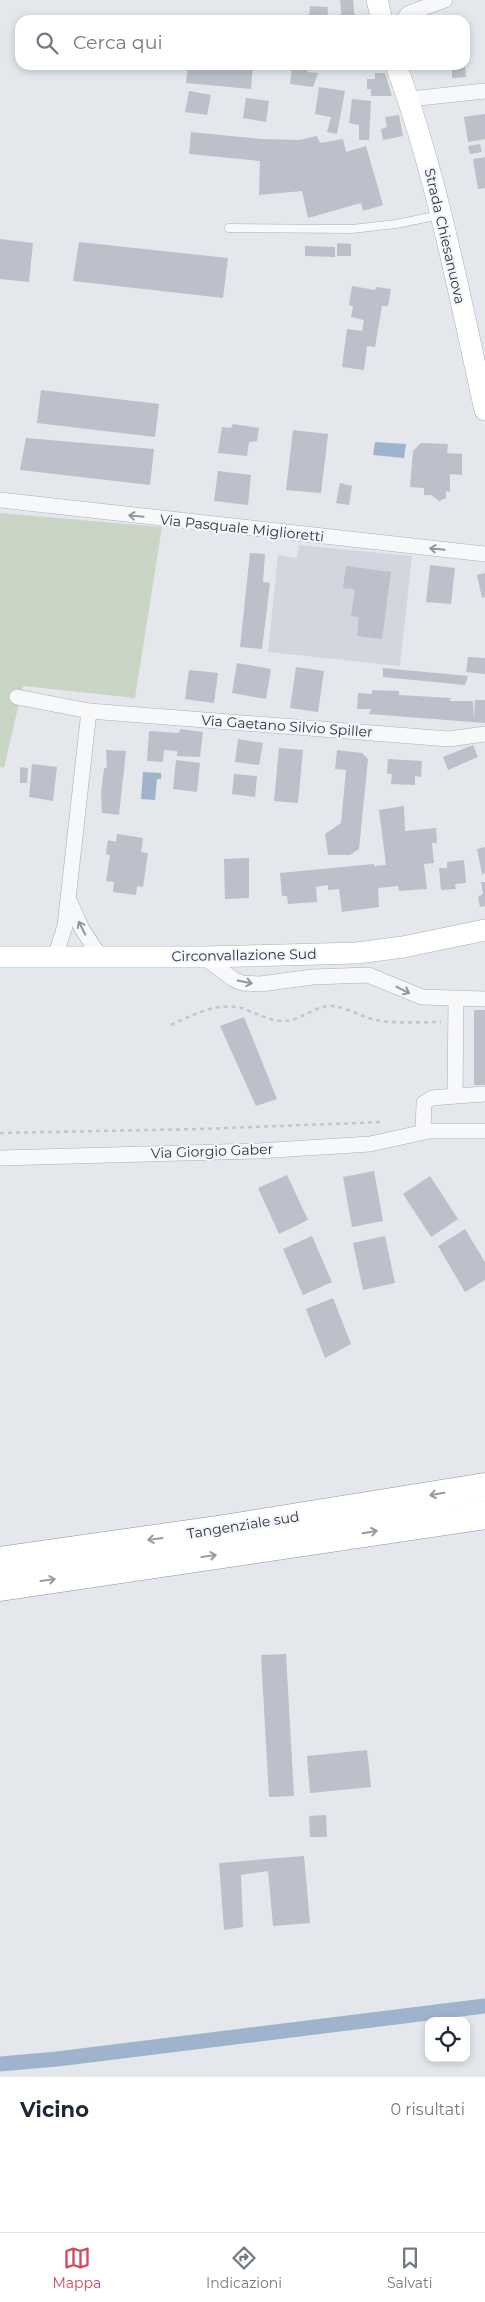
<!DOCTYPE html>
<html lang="it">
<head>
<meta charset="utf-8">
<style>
	:root { --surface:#fff; --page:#f6f6f7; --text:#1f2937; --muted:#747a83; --line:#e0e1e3; --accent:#d1495b }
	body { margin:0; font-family:Montserrat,sans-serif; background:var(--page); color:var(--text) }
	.controls { position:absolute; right:15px; bottom:15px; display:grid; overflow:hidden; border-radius:10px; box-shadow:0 2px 8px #0003 }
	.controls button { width:45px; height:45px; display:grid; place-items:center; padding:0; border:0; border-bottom:1px solid var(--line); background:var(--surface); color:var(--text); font:25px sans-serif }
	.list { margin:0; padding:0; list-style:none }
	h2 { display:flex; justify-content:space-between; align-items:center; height:65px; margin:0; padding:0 20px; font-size:21px }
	h2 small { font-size:16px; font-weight:400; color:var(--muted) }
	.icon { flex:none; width:28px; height:28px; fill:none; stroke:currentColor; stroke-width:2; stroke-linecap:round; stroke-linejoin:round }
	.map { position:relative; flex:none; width:485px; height:2077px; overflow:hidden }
	.search { position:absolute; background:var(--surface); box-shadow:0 2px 8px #0003; left:15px; right:15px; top:15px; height:55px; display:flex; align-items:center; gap:12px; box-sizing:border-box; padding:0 18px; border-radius:15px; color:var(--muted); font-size:19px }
	.sheet { height:155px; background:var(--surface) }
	nav { display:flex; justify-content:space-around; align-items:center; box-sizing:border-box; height:70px; border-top:1px solid var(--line); background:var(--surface); font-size:14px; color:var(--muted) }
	nav a { display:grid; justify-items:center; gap:2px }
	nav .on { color:var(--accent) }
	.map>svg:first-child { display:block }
	.built { fill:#d2d6de }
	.green { fill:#c9d6c5 }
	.water { fill:#9fb4cc }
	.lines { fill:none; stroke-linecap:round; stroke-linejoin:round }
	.canal { stroke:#9fb4cc; stroke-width:15 }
	.building { fill:#bbc0ca }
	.lane-casing { stroke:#a9aeb7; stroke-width:9 }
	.street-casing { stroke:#a9aeb7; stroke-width:16 }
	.secondary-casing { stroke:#a9aeb7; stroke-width:22 }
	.highway-casing { stroke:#8b94a3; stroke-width:29 }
	.path { stroke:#c2c5cb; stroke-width:2.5; stroke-dasharray:4 4; stroke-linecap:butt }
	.lane { stroke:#f7f8fa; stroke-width:8 }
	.street { stroke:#f7f8fa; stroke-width:15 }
	.secondary { stroke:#fff; stroke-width:21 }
	.highway { stroke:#fff; stroke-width:28 }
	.oneway { stroke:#9196a0 }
	.oneway2 { stroke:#959aa2 }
	.labels { text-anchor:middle; stroke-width:4.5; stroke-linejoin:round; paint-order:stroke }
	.street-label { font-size:14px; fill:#2b3445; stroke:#f4f6f9 }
</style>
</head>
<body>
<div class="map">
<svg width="485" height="2077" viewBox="0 0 485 2077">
	<rect width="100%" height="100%" fill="#e4e7ec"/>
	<!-- built -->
	<path class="built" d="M299,545L412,556L400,666L268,652L278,555L297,558Z"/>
	<!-- green -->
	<path class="green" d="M0,513L162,527L135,698L23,686L4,768L0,767Z"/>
	<!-- water -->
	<g class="water">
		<path d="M375,442L406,444L404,458L373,455Z"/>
		<path d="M143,772L161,773V779H157L155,800L141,799Z"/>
	</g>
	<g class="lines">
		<!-- canal -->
		<path class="canal" d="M0,2064L57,2059L485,2006"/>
	</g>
	<!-- building -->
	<g class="building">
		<path d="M340,0H353L355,20H342Z"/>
		<path d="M310,6L328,7L327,20H309Z"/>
		<path d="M188,65H253L251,89L186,83Z"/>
		<path d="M292,65H310L307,72L318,73L313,87L290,84Z"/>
		<path d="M452,65H465L466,77L452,78Z"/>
		<path d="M375,73H385L392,96H371V89H367V79H375Z"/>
		<path d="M319,87L345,91L337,134L327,132L331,117L315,114Z"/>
		<path d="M189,91L211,95L207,115L185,112Z"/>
		<path d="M246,98L269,101L266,122L243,118Z"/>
		<path d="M352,99L371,101L369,140H359V125L349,123Z"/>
		<path d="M485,114V139L468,142L464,117Z"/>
		<path d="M399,115L403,136L383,140L381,129L387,127L385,117Z"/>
		<path d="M191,132L262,139L299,140L317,136L320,143L343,139L346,152L366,146L383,205L363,211L361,203L308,218L302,191L259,195L260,161L189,154Z"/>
		<path d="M480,144L482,152L470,154L468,146Z"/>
		<path d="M485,157V188L478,189L473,159Z"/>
		<path d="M0,239L33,243L29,282L0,279Z"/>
		<path d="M79,242L228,258L223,298L73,281Z"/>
		<path d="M337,243L351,244V256H337Z"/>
		<path d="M305,246L335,247V257L305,256Z"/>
		<path d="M352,286L375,290L376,287L391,289L388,306H382L375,347L367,346L364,370L342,367L347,329L362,331L364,320L351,317L353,306L349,305Z"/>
		<path d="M41,390L159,404L155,437L37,423Z"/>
		<path d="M233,424L259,428L257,441L249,442L247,456L218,453L222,427L231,428Z"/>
		<path d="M293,430L328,434L321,493L286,490Z"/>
		<path d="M26,438L154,449L150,485L20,470Z"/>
		<path d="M421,443L448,444L447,453L462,454V475L450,474V492L446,491V498L439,501L431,495H424V488L410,487L413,451Z"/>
		<path d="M218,471L251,475L248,505L214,501Z"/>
		<path d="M340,483L352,486L349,505L336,503Z"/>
		<path d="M250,553L265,554L263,582L270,583L262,649L240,647Z"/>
		<path d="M430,565L455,568L451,604L426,602Z"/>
		<path d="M346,566L391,572L382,639L357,636L359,617L351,616L355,589L343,588Z"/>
		<path d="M485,573V597L482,598L477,575Z"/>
		<path d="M468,657L485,658V674L466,672Z"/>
		<path d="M237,663L271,669L266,699L232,693Z"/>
		<path d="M296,667L324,671L318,712L290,708Z"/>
		<path d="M383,668L468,676L465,685L383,677Z"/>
		<path d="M189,670L218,673L214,703L185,699Z"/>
		<path d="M372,690L399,691V695L451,698L450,701H473L474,720L475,700H485V723L369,714L371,709H357L358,693L372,694Z"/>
		<path d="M180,729L203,732L200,757L177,756V751L164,750L163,762L147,761L149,731L179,733Z"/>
		<path d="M238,739L263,743L259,765L235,762Z"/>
		<path d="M473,745L478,757L448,770L443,757Z"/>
		<path d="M279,748L303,750L298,803L274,801Z"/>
		<path d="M106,750L126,751L119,815L102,813L101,794L104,768H107Z"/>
		<path d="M337,750L362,753L368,759L359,849L350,855H328L325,834L341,823L346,770L335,769Z"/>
		<path d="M388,759L422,761L421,777L415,776V785L391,784L392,774H387Z"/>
		<path d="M176,760L200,763L197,792L173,789Z"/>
		<path d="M32,764L57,767L53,801L29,797Z"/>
		<path d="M20,767L28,768L27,783H20Z"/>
		<path d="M234,774L257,776L255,797L232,794Z"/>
		<path d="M404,806L405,831L436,828L437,843H432L434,863L424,864L427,889L399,891L398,886L378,888L379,907L342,912L339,889L328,890V885L316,887L317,902L288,904L287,896H282L280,873L374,864V866L386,865L379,810Z"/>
		<path d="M117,834L143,838L141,852L148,853L143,887L137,886L136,895L113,892L114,882L106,881L110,855L106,854L108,840L116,842Z"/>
		<path d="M485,847V873L482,874L477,849Z"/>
		<path d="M249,858V898L225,899L224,859Z"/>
		<path d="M464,860L466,883L455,884L456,889L441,890L439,868H447V862Z"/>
		<path d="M481,882H485V906L480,907L478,897L483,894Z"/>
		<rect x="474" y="1010" width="11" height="75"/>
		<path d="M244,1017L277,1099L256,1106L220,1026Z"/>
		<path d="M374,1171L383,1221L352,1227L343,1177Z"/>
		<path d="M287,1175L308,1220L279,1234L258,1188Z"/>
		<path d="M430,1176L458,1219L431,1237L403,1194Z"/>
		<path d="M465,1229L485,1262V1280L465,1292L438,1246Z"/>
		<path d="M312,1236L332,1282L303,1295L283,1249Z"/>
		<path d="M385,1236L395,1283L363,1290L353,1243Z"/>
		<path d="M333,1298L351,1344L325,1358L306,1309Z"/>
		<path d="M286,1654L294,1796L269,1797L261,1655Z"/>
		<path d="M367,1750L371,1787L310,1793L307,1756Z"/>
		<path d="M326,1815L327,1837H310L309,1816Z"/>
		<path d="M304,1856L310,1923L273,1926L268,1871L241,1875L243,1927L224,1930L219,1863Z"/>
	</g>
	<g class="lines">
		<!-- lane casing -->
		<g class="lane-casing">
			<path id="lane" d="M229,228L352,229L396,224L440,215"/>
		</g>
		<!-- street casing -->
		<g class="street-casing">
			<g id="street">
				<path d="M403,20L409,13L445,0"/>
				<path d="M410,99L485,91"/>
				<path d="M0,500L485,554"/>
				<path d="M17,697L89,711L449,739L485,734"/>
				<path d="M69,900L82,929L99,955"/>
				<path d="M55,957L65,926L89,711"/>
				<path d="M204,957L233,979L242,983L260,984L313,977L368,975L422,997L485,999"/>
				<path d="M455,1096L485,1094"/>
				<path d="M423,1132L424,1103L432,1098L455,1096L456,1000"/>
				<path d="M0,1158L258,1151L370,1144L429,1131H485"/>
			</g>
		</g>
		<!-- secondary casing -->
		<g class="secondary-casing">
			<g id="secondary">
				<path d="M377,0L382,20"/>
				<path d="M396,65C437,176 459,294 485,410"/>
				<path d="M0,957H204L357,953L403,947L485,930"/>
			</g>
		</g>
		<!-- highway casing -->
		<g class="highway-casing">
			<g id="highway">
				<path d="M0,1561L224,1529L485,1487"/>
				<path d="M0,1587L485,1515"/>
			</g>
		</g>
		<!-- path -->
		<g class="path">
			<path d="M171,1025C192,1015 217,1002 241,1008C254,1012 267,1020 281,1021C298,1022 311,1008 328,1006C345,1005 360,1017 376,1020C397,1024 419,1022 441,1022"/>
			<path d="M0,1133L200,1129L383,1122"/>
		</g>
		<!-- lane -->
		<use href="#lane" class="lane"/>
		<!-- street -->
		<use href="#street" class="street"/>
		<!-- secondary -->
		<use href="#secondary" class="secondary"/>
		<!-- highway -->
		<use href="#highway" class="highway"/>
	</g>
	<!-- one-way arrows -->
	<defs><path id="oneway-shaft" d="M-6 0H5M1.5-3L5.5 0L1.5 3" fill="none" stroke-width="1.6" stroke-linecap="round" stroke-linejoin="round" transform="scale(1.25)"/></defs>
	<g class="oneway">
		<use href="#oneway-shaft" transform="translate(136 516) rotate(-174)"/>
		<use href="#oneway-shaft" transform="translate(437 549) rotate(-174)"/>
		<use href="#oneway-shaft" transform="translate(82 928) rotate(-117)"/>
		<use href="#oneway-shaft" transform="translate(245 982) rotate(11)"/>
		<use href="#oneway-shaft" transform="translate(403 990) rotate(27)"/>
	</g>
	<g class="oneway2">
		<use href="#oneway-shaft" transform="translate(437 1494) rotate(171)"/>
		<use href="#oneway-shaft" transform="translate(370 1532) rotate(-9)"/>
		<use href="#oneway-shaft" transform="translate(155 1539) rotate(172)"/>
		<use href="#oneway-shaft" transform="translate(209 1556) rotate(-8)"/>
		<use href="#oneway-shaft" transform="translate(48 1580) rotate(-8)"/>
	</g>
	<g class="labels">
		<!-- street labels -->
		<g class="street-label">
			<text transform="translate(445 236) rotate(77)" y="5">Strada Chiesanuova</text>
			<text transform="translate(242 528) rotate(6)" y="5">Via Pasquale Miglioretti</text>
			<text transform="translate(287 726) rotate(4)" y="5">Via Gaetano Silvio Spiller</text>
			<text transform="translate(244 955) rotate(-1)" y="5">Circonvallazione Sud</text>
			<text transform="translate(212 1151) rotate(-2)" y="5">Via Giorgio Gaber</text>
			<text transform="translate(243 1525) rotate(-9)" y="5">Tangenziale sud</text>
		</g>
	</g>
</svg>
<div class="controls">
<button><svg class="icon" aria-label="locate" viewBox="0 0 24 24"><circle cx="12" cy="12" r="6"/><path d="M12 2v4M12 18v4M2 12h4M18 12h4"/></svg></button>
</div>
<div class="search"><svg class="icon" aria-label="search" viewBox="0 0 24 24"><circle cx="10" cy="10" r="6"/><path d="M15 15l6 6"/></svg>Cerca qui</div>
</div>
<section class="sheet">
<h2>Vicino<small>0 risultati</small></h2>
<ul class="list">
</ul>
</section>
<nav>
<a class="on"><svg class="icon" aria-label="map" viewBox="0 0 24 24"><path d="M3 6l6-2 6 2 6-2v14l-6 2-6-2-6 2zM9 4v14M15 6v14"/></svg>Mappa</a>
<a><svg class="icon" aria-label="directions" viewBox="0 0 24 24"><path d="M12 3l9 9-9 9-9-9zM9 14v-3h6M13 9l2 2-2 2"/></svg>Indicazioni</a>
<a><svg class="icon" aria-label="saved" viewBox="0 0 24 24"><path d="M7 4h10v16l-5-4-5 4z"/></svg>Salvati</a>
</nav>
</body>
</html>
